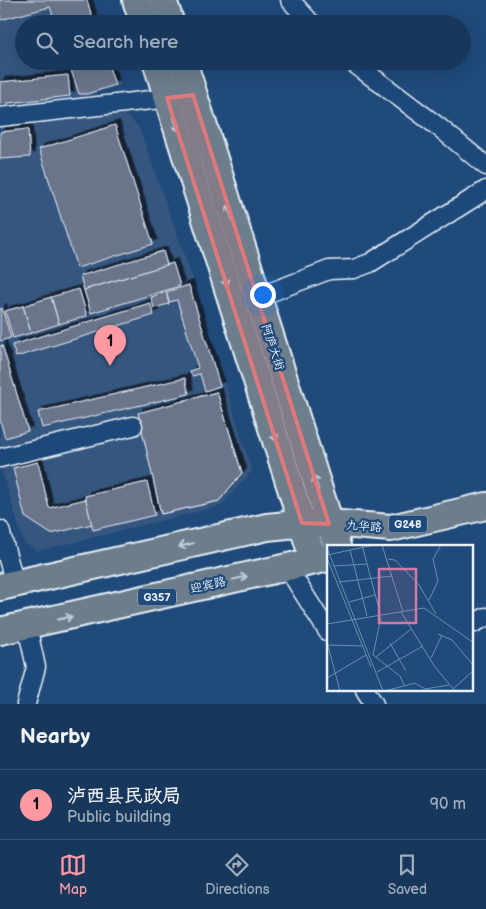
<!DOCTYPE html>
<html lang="en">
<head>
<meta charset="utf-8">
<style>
	:root { --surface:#17385c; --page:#203f62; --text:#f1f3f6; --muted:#9eacbb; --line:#365272; --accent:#ff9aa2 }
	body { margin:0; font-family:"Balsamiq Sans","LXGW WenKai TC",sans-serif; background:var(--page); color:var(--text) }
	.you { position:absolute; left:262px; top:294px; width:18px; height:18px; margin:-12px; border:4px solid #fff; border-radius:50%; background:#1a73e8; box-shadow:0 0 0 8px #1a73e833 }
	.badge { display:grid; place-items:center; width:32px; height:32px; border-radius:50%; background:var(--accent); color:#111; font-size:16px; font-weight:700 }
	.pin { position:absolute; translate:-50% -41px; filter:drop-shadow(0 1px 2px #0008) }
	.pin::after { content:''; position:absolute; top:26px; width:18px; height:15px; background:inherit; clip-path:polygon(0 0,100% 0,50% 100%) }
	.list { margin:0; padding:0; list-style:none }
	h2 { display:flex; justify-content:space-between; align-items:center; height:65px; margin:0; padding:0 20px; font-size:21px }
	h2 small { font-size:16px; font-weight:400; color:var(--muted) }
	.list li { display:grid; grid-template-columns:32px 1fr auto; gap:15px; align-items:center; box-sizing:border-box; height:70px; padding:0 20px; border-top:1px solid var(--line) }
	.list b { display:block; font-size:19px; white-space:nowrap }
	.list p { margin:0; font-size:16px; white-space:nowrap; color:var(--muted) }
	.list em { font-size:16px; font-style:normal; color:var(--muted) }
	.icon { flex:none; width:28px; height:28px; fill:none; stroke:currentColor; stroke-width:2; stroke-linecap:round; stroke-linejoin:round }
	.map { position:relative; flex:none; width:486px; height:704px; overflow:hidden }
	.search { position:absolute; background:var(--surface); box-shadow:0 5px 20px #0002; left:15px; right:15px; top:15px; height:55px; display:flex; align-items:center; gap:12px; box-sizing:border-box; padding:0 18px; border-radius:28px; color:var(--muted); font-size:19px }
	.sheet { height:135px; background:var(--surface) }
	nav { display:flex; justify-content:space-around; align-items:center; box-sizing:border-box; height:70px; border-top:1px solid var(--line); background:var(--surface); font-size:14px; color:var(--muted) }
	nav a { display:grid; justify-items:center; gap:2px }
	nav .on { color:var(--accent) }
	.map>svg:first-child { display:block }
	.built { fill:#36577f }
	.building { fill:#6b748c; stroke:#e8f1f8; filter:url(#shadow) }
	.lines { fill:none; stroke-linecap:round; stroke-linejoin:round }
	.minor-casing { stroke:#e8f1f8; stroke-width:21 }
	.highway-casing { stroke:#e8f1f8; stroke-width:30 }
	.minor { stroke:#1f4a7a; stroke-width:18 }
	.highway { stroke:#6c7d8c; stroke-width:26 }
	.oneway { stroke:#c3ced8 }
	.marked { fill:#dd787b; fill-opacity:0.2; stroke:#dd787b; stroke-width:4; stroke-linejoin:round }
	.labels { text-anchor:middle; stroke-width:4.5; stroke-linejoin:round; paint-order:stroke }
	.shield { fill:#1f4a7a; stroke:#acbfd2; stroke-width:1 }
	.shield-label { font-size:11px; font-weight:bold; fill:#e8f1f8 }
	.street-label { font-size:12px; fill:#e8f1f8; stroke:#1f4a7a }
	.inset-road { fill:none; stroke:#6f8dac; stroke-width:1 }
	.view { fill:#d37aa2; fill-opacity:0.15; stroke:#d37aa2; stroke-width:2.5 }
	.inset-edge { fill:none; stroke:#e8f1f8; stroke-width:2.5 }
</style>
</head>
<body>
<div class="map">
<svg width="486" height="704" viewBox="0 0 486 704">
	<defs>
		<filter id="shadow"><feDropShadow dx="4.5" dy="-4.5" stdDeviation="0" flood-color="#0009"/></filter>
	</defs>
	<rect width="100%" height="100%" fill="#1f4a7a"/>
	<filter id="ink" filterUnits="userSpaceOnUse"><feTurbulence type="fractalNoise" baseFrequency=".02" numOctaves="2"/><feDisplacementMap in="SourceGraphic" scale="10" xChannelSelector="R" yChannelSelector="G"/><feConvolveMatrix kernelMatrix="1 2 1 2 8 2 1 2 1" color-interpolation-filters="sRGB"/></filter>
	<g filter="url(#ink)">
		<!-- built -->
		<g class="built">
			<path d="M0,0H93L101,24H24V61H113L121,85L86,97L0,106Z"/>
			<path d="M124,113L139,127L194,282L252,471L221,506L38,551L24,543L0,465L1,447L0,443V125Z"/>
		</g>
		<!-- building -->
		<g class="building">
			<path d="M0,0H87L94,24H56L50,7L0,20Z"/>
			<path d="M68,61H107L115,85L87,94H79Z"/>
			<path d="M68,75L70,96L0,104V82Z"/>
			<path d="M115,125L153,244L77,268L39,149Z"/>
			<path d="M28,129L30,157L0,159V132Z"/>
			<path d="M163,251L167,265L84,290L80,276Z"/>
			<path d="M173,263L180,286L91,313L84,290Z"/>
			<path d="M189,285L220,386L205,391L200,374L192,376L190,371L198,368L177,300L169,302L166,292Z"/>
			<path d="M79,289L87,316L59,324L51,297Z"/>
			<path d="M166,292L169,304L154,308L151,297Z"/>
			<path d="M51,297L59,324L31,333L23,306Z"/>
			<path d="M150,303L154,315L16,357L12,345Z"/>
			<path d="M23,306L31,333L13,338L5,311Z"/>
			<path d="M2,308L11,338L0,341V309Z"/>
			<path d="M2,345L28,431L5,438L0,420V346Z"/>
			<path d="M185,378L189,394L42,428L38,412Z"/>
			<path d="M217,392L242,473L219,501L161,514L154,481L201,469L182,401Z"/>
			<path d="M217,392L242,473L219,501L161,514L138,413Z"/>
			<path d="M38,462L49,508L86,499L92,524L51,534L25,517L13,468Z"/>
			<path d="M147,482L155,515L93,530L85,496Z"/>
		</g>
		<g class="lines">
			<!-- minor casing -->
			<g class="minor-casing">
				<g id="minor">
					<path d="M290,0L312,24"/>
					<path d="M351,61L440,128L486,166"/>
					<path d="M0,117L178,97"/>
					<path d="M258,297L329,270L354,269L370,263L486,190"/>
					<path d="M0,458L133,426"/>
					<path d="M0,530L15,584"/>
					<path d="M287,567L328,632"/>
					<path d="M472,624L486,617"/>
					<path d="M365,690L374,704"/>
					<path d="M26,704L36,667L27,626"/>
				</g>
			</g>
			<!-- highway casing -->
			<g class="highway-casing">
				<g id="highway">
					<path d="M136,0L144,24"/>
					<path d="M163,0L171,24"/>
					<path d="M156,61L314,561"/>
					<path d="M183,61L337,546"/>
					<path d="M0,587L267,527L316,522L391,528L486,506"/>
					<path d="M0,631L328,558"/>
				</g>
			</g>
			<!-- minor -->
			<use href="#minor" class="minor"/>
			<!-- highway -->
			<use href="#highway" class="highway"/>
		</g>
		<!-- one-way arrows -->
		<defs><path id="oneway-shaft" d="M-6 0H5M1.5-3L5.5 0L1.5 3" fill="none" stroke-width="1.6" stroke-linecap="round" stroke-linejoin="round" transform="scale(1.25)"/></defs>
		<g class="oneway">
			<use href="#oneway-shaft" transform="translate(176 124) rotate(72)"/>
			<use href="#oneway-shaft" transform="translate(230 212) rotate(-108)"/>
			<use href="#oneway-shaft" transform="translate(225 279) rotate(72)"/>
			<use href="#oneway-shaft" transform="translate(274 434) rotate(72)"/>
			<use href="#oneway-shaft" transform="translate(316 483) rotate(-108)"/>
			<use href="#oneway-shaft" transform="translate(186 545) rotate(167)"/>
			<use href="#oneway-shaft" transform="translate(240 578) rotate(-13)"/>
			<use href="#oneway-shaft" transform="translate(65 618) rotate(-13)"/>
		</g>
	</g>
	<!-- marked area -->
	<path class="marked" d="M193,95L329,524L302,523L167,98Z"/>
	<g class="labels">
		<!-- shield labels -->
		<g class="shield">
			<rect x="389" y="515.5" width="38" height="17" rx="4"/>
			<rect x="138" y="588.5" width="38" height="17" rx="4"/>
		</g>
		<g class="shield-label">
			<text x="408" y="528">G248</text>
			<text x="157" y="601">G357</text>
		</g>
		<!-- street labels -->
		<g class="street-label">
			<text transform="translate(273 347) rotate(72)" y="4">阿庐大街</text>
			<text transform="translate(364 526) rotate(4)" y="4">九华路</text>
			<text transform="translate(208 585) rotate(-13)" y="4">迎宾路</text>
		</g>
	</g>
	<!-- overview -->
	<g transform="translate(327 545)">
		<rect width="146" height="146" fill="#1f4a7a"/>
		<path class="inset-road" d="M35,0L53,68M55,0L76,67M0,3L56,146M23,5L40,71M0,10L47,0M0,13L44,122M61,14L68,15L92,40L109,69M7,21L40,19M12,37L65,31M102,55L111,36L106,14L114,0M22,57L48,50M74,67L108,122L128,146M0,79L97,63L147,98M111,89L125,95L147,121M0,97L13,146M63,98L79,126M1,100L36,101M46,110L73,131L77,140M46,110L54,72M49,112L84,84M104,113L115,90M50,127L96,101M0,133L39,110M126,144L147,125M58,146L88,138L98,144L122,140"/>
		<path class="view" d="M52,24H89V78H52Z"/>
		<rect width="146" height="146" class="inset-edge"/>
	</g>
</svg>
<div class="you"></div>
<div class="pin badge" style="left:110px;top:366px">1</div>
<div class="search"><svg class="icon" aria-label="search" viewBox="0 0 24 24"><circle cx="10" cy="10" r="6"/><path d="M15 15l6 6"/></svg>Search here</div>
</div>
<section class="sheet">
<h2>Nearby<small></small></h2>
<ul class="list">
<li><span class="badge">1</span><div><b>泸西县民政局</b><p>Public building</p></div><em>90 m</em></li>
</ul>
</section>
<nav>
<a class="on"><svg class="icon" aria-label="map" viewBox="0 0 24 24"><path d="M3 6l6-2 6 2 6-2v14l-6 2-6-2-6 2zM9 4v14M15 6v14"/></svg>Map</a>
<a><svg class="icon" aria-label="directions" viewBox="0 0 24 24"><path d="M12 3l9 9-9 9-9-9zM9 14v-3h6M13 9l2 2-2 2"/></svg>Directions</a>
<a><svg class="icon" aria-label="saved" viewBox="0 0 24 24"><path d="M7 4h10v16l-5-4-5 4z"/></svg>Saved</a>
</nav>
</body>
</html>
